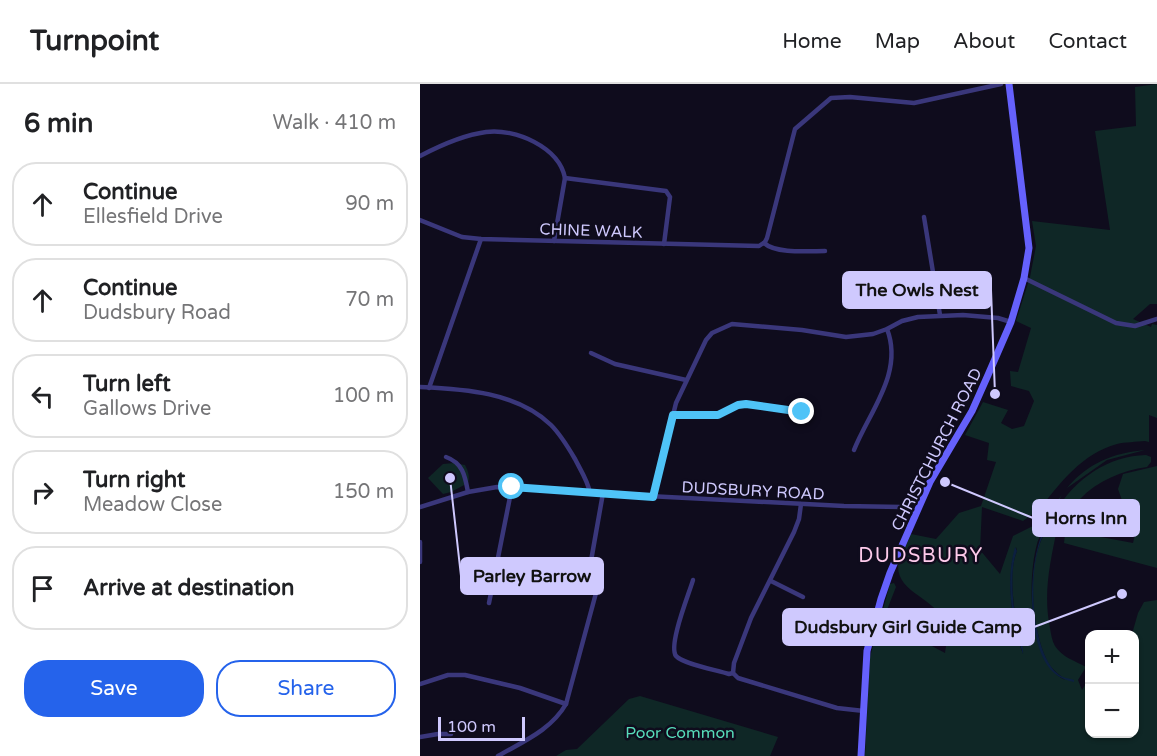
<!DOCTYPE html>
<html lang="en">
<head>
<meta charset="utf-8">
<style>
	:root { --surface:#fff; --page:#f6f6f6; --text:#202124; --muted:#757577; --line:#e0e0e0; --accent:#2563eb }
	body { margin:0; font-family:"Varela Round",sans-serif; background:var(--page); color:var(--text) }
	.controls { position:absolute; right:18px; bottom:18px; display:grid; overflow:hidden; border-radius:12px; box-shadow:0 2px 4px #0004 }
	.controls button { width:54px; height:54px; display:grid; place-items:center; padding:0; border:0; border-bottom:2px solid var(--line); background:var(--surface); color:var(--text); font:30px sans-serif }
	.scale { position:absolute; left:18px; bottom:15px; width:87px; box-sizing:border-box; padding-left:6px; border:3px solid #cfc9fe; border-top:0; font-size:16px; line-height:21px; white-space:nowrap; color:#cfc9fe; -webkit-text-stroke:4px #0f0c1d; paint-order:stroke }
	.stop { position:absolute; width:18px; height:18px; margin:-14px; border:4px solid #4fc3f7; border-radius:50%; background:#fff }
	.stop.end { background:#4fc3f7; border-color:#fff; box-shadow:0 2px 6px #0008 }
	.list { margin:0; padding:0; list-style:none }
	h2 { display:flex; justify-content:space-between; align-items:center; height:78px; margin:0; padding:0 24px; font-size:26px }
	h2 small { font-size:20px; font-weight:400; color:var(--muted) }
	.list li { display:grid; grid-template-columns:39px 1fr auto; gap:18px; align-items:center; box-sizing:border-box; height:84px; margin:0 12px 12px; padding:0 12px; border:2px solid var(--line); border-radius:24px }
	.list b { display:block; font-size:22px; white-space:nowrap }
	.list p { margin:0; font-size:20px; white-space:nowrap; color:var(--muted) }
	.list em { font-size:20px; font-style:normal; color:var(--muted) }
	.actions { display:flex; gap:12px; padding:18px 24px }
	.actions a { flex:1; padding:14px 0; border:2px solid var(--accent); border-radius:24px; text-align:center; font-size:21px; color:var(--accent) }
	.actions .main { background:var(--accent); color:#fff }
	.icon { flex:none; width:33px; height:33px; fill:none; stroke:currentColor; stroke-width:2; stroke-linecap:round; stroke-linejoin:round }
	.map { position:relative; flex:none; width:737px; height:672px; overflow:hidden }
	header { display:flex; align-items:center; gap:36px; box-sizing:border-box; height:84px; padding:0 30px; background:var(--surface); border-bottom:2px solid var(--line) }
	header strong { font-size:28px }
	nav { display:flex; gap:33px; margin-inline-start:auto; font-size:21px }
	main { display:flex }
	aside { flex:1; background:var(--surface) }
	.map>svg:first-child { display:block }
	.green { fill:#0f2726; fill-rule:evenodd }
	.water { fill:#0c2040 }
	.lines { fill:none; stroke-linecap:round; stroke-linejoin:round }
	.street { stroke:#3a377b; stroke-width:4.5 }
	.secondary { stroke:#6561fc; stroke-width:7 }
	.route { stroke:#4fc3f7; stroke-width:8 }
	.labels { text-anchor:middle; stroke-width:5; stroke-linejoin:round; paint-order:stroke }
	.street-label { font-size:16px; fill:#cfc9fe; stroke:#0f0c1d }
	.park-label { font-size:16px; fill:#57dcba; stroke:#0f0c1d }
	.quarter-label { font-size:20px; letter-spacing:1.5px; fill:#fecbeb; stroke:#0f0c1d }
	.leader { fill:none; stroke:#cfc9fe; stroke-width:2 }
	.callout-dot { fill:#cfc9fe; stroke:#0f0c1d; stroke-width:2 }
	.callout { fill:#cfc9fe; stroke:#cfc9fe; stroke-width:2 }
	.callout-label { font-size:18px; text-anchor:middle; font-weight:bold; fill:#111 }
</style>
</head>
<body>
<header>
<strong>Turnpoint</strong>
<nav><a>Home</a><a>Map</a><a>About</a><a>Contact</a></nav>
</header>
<main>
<aside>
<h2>6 min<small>Walk · 410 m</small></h2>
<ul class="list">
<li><svg class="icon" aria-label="ahead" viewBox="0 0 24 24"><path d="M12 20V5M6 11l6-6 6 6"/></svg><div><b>Continue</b><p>Ellesfield Drive</p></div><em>90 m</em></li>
<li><svg class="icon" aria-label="ahead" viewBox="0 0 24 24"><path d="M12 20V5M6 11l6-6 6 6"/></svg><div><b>Continue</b><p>Dudsbury Road</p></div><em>70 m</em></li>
<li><svg class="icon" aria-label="left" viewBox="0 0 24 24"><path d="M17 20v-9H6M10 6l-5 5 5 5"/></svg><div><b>Turn left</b><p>Gallows Drive</p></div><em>100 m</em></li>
<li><svg class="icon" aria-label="right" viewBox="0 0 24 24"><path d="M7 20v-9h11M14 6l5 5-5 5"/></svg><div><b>Turn right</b><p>Meadow Close</p></div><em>150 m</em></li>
<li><svg class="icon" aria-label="arrive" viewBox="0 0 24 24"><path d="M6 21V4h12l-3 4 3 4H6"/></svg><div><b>Arrive at destination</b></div></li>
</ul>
<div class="actions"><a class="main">Save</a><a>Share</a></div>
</aside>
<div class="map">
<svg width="737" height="672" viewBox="0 0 737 672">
	<rect width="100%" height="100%" fill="#0f0c1d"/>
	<!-- green -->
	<g class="green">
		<path d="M737,0V220H730L713,235L731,243L732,240L737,241V334L729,331V358L725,357C716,358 705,358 697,360C660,370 637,403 615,431L614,429L603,437L562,423L560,466L580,490L593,452L621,438L637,445C630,479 623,510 630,544C631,550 632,557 635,562C642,573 655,577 666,583L658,596L662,606L669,595L670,650H714V550H712L718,529L724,518L737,516V672H445L450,573L470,500L474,499L476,503L463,536L525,569C526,561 529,548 526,541C516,513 477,510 478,481C479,473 488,459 491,450L516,455L539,429L561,422L576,378L567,376L569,359L545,351L563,318L588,326L581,339L592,345L604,342L614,317L609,307L591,302L590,287L598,288L611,244L596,237L610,193L616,162L612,137L690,146L675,47L716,42L715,3ZM625,443L628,445C605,473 611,549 629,580C633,587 640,590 645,596C608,580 607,494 617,460C618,455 622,449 625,443ZM596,463L597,467C586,493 597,543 603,570C592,542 585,492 596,463Z"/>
		<path d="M725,366L687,376L647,404C668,379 693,369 725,366Z"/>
		<path d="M726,371L731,373V378L727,383C703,386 677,397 660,415C653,423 648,431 641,437H634L625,431L642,411L633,426L634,427H636C655,395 688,372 726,371Z"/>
		<path d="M34,379L45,381C48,387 50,392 48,399L31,408L23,410L8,394L23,380Z"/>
		<path d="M737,382V484L644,459L646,442L670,451L713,459L720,430L704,422L698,405L703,390Z"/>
		<path d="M220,612L358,653L350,672H136L146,666L157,665L209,615Z"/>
	</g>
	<!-- water -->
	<g class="water">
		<path d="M625,443L628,444C605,472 610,566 637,589C642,594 648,594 654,596V598C646,596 639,594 633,588C605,560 608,476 625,443Z"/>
		<path d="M595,463L597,467C589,486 593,523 597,543C599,552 604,563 603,570C592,537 585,497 595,463Z"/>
	</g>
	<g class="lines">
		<!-- street -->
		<g class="street">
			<path d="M0,72C21,61 43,51 66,48C95,44 139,63 145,94L246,107L250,113L244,160"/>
			<path d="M504,133L520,231"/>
			<path d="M0,136L42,153L61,155L339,162L345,158L347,154L375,45L411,14L430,13L494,19L581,0"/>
			<path d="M134,157L145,94"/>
			<path d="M344,159C356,170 389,167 405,167"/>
			<path d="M604,194L696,239L715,242L737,235"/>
			<path d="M171,269L195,280L266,296"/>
			<path d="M0,303C44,305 97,308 131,341C141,351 148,363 155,375C160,385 168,397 170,409L424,422L482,423L497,427"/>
			<path d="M9,304L61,155"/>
			<path d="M253,331H298L318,321L326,320L382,329"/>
			<path d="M434,366C449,328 484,289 467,245"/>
			<path d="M26,373C43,379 45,392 48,408"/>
			<path d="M233,413L256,319L286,256L292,249L312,240L382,246L426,253L453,250L467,245L482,237L498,233L543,231L578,234L591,238"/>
			<path d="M381,420L379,435L374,448L331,534L314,579L313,589L318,594L417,624L444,627"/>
			<path d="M0,423L48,408L77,403L170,409"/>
			<path d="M0,458V478"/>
			<path d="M273,496C269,510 248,561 256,572C263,580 297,586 309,590L313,589"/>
			<path d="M351,497L383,513"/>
			<path d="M69,519L92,403"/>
			<path d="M0,600L28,591H45L100,604L146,620"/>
			<path d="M0,653L18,650H31"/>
			<path d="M78,672C104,657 131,646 146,620L176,509L171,477L183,409"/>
		</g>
		<!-- secondary -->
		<path class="secondary" d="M441,672L447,567L461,515L470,489L510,398L552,327L568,291L591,238L604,194L609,164L589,0"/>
	</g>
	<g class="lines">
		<!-- route -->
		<path class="route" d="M92,403L233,413L253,331H298L318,321L326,320L382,328"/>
	</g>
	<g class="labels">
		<!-- street labels -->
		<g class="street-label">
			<text transform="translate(171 146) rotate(2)" y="6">CHINE WALK</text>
			<text transform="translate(516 365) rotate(-63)" y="6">CHRISTCHURCH ROAD</text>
			<text transform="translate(333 406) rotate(3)" y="6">DUDSBURY ROAD</text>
		</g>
		<!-- park labels -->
		<g class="park-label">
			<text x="260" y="654">Poor Common</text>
		</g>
		<!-- quarter labels -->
		<g class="quarter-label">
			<text x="501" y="478">DUDSBURY</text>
		</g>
	</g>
	<!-- callouts -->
	<path class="leader" d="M575 310L571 206M525 398L613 434M30 394L41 492M702 510L614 543"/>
	<g class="callout-dot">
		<circle cx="575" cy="310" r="6"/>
		<circle cx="525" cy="398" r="6"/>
		<circle cx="30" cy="394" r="6"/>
		<circle cx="702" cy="510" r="6"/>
	</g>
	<g class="callout">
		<rect x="423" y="188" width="148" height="36" rx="6"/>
		<rect x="613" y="416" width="106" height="36" rx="6"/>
		<rect x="41" y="474" width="142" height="36" rx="6"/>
		<rect x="363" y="525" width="251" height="36" rx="6"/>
	</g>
	<g class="callout-label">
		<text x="497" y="212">The Owls Nest</text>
		<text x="666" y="440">Horns Inn</text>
		<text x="112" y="498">Parley Barrow</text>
		<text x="488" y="549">Dudsbury Girl Guide Camp</text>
	</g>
</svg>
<div class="controls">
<button>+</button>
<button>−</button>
</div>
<div class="scale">100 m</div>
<div class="stop" style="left:92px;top:403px"></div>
<div class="stop end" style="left:382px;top:328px"></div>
</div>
</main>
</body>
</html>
